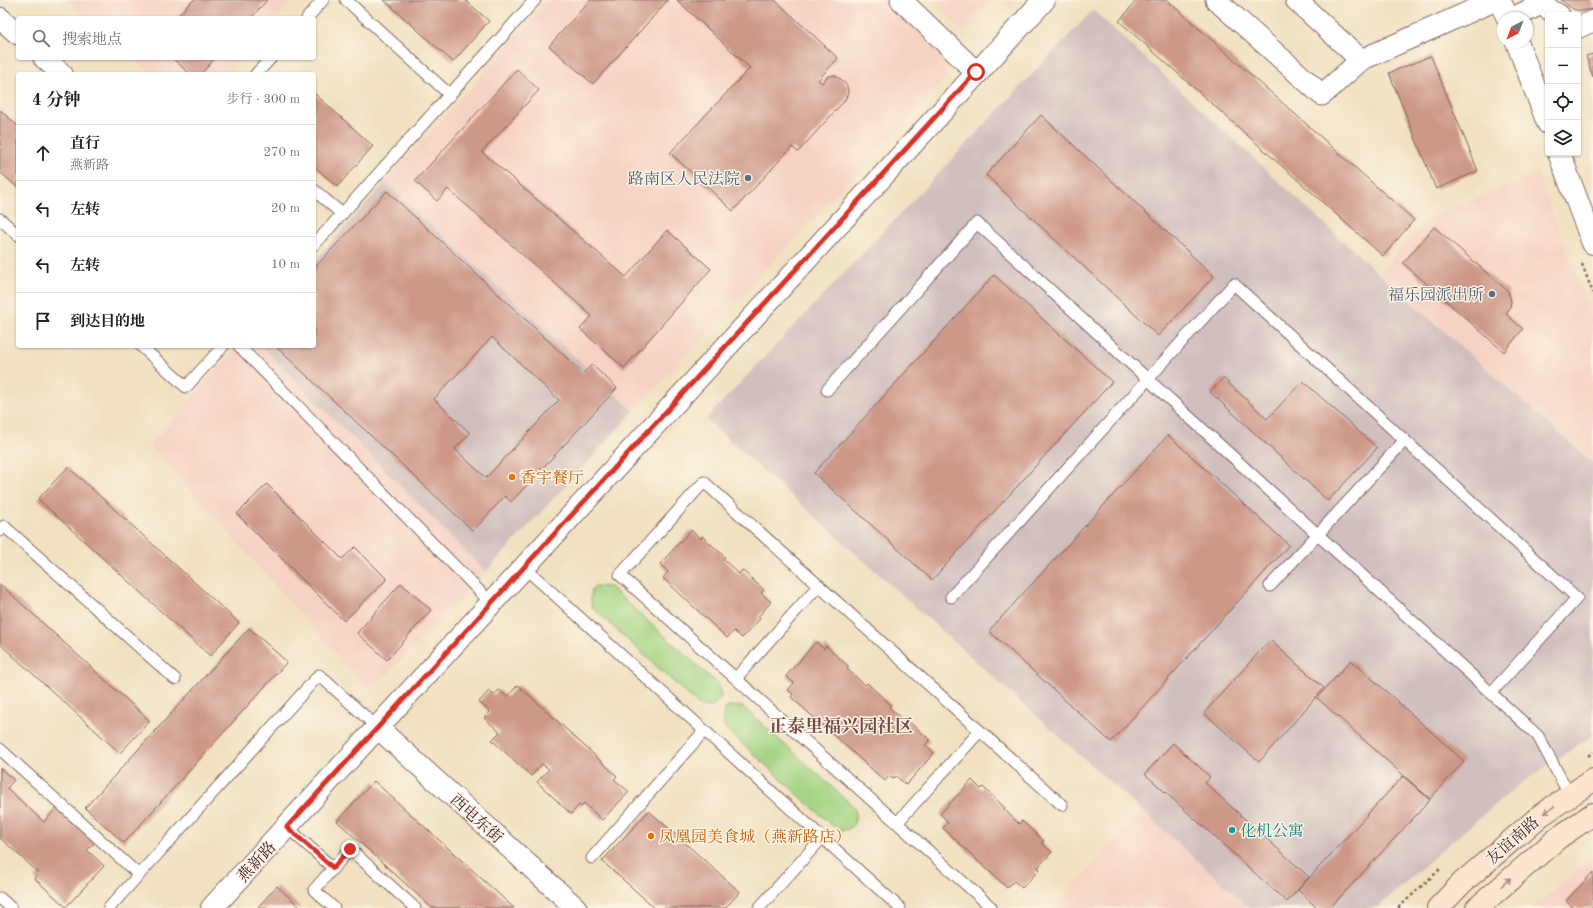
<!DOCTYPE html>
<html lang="zh">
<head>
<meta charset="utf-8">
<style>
	:root { --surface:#fff; --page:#f6f6f6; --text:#202124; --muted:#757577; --line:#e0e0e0 }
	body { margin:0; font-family:"Old Standard TT","Noto Serif SC",serif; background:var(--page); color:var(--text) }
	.controls { position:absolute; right:12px; top:12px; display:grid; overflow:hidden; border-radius:4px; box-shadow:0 1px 3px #0004 }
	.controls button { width:36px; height:36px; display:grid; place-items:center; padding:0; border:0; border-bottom:1px solid var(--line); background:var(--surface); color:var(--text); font:20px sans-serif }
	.compass { position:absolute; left:1497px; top:12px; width:36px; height:36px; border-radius:50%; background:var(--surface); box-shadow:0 1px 3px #0004; rotate:222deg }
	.stop { position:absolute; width:12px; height:12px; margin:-9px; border:3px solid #d93025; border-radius:50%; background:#fff }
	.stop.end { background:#d93025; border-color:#fff; box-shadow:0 1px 4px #0008 }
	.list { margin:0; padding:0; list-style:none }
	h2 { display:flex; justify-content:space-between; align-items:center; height:52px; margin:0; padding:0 16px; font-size:17px }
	h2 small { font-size:13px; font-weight:400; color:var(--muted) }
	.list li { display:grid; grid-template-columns:26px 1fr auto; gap:12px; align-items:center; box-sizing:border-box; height:56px; padding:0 16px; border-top:1px solid var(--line) }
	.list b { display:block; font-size:15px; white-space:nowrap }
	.list p { margin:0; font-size:13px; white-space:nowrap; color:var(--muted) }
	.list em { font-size:13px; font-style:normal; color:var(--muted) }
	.icon { flex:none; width:22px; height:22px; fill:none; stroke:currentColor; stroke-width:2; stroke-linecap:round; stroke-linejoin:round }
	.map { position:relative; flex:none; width:1593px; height:908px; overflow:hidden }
	.search { position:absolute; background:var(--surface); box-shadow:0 1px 3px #0004; left:16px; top:16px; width:300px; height:44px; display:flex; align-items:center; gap:10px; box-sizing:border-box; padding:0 14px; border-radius:4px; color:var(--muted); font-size:15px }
	.panel { position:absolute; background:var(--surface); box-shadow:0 1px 3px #0004; left:16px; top:72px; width:300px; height:276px; border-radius:4px }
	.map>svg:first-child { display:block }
	.built { fill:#f6d2c3 }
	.industrial { fill:#d1bfbd }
	.green { fill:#a5d584; stroke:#787a58 }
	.building { fill:#cd9888; fill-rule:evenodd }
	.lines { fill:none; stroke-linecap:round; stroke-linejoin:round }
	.service-casing { stroke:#846360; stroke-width:13 }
	.minor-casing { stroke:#846360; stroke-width:23 }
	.tertiary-casing { stroke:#846360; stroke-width:24 }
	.secondary-casing { stroke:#846360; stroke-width:24 }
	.path { stroke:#846360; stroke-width:2.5; stroke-dasharray:3 3; stroke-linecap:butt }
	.service { stroke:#fff; stroke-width:11 }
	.minor { stroke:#fff; stroke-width:21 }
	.tertiary { stroke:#fff; stroke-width:22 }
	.secondary { stroke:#fce5cf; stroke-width:22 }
	.oneway { stroke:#a3827d }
	.route { stroke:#d93025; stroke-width:5 }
	.service-dot { fill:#5c6f8a; stroke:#fcf5e5; stroke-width:1.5 }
	.food-dot { fill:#e8710a; stroke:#fcf5e5; stroke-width:1.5 }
	.culture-dot { fill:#0f9aa8; stroke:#fcf5e5; stroke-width:1.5 }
	.labels { text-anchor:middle; stroke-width:3; stroke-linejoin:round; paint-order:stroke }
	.service-label { font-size:16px; fill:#4e5e75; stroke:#fcf5e5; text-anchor:end }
	.food-label { font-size:16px; fill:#c56008; stroke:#fcf5e5; text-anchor:start }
	.street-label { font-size:16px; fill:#4a1f2b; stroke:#fcf5e5 }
	.culture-label { font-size:16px; fill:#0d838f; stroke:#fcf5e5; text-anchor:start }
	.quarter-label { font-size:18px; font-weight:bold; fill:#78494c; stroke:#fcf5e5 }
</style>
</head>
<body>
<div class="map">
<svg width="1593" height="908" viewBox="0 0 1593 908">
	<rect width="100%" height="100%" fill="#fcf5e5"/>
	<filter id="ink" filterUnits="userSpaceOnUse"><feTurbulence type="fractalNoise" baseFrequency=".025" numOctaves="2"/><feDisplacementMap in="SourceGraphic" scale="8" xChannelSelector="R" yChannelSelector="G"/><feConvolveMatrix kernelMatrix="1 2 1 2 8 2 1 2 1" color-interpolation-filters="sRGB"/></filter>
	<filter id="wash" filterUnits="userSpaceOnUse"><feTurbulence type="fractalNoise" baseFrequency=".012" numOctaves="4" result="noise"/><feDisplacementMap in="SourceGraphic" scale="16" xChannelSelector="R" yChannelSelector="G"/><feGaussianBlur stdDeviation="0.9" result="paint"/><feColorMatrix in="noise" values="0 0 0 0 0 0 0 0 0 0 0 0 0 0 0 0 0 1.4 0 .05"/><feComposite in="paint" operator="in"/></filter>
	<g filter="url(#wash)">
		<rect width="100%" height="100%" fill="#f1e1c1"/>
		<!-- built -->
		<g class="built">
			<path d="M68,0H293L277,18H88Z"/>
			<path d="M549,0H886L943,56L947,76L634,411L385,183Z"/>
			<path d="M931,0H992L962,31Z"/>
			<path d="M133,58H242L227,74H151Z"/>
			<path d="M1538,174L1593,321V463L1378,273L1431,216Z"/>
			<path d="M238,346H261L486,572L370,692L150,445Z"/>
			<path d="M1141,811L1250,908H1054Z"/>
			<path d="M1593,858V908H1532Z"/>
		</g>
		<!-- industrial -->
		<g class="industrial">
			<path d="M1093,10L1378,273L1593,463V735L1520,784L1445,847L1377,908H1250L706,419Z"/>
			<path d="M385,183L634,411L486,572L261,346H314V262Z"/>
		</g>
		<!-- green -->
		<g class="green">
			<path d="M595,586L610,587L719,685L721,698L712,707L700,706L592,607C591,599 589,592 595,586Z"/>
			<path d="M728,706L743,707L853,806C858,813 856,829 844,830C841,830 838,829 834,827L724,727C723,719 722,712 728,706Z"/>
		</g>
		<g id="blocks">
			<!-- building -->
			<g class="building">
				<path d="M193,0H267L251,18H176Z"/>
				<path d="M384,0H465L489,21L453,62Z"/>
				<path d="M590,0H668L593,84L549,46Z"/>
				<path d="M677,0H775L838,58L818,80L822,83L827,77L834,75L842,80L847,86L848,93L845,100L798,152L792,147L733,211L670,153L750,68Z"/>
				<path d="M1137,0H1167L1414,220L1383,256L1119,21Z"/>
				<path d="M1561,0H1593V9L1582,11L1573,9Z"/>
				<path d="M1593,54V77L1586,56Z"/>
				<path d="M1431,56L1478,171L1436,189L1389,73Z"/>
				<path d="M172,58H215L201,74H190Z"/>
				<path d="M517,69L539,90L482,152L626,277L667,230L711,269L624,368L580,329L592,316L448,189L437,201L415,181Z"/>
				<path d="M314,93L373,146L337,187L314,166Z"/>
				<path d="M0,110L18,126V188L0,172Z"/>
				<path d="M1041,115L1214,276L1158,336L986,175Z"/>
				<path d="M387,191L583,373L592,365L617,388L511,502L505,496L473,531L275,346H314V268ZM492,337L559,400L486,478L455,449L470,433L434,399Z"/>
				<path d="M1434,227L1508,291L1511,301L1510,307L1506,314L1523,329L1504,352L1403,263Z"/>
				<path d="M994,275L1112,382L932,580L814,473Z"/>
				<path d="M1223,378L1267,419L1303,381L1377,448L1328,501L1210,392Z"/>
				<path d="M1168,435L1289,545L1111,742L989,631Z"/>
				<path d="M68,467L239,623L210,656L38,499Z"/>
				<path d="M267,484L342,559L355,547L387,579L344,621L237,514Z"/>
				<path d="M691,530L701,539L702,536L725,557L723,559L739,574L742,570L764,590L761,593L771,602L758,617L760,619L742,638L734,631L727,638L663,578L668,572L660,564Z"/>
				<path d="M401,583L431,610L387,660L357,633Z"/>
				<path d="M0,584L150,721L120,753L0,644Z"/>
				<path d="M249,628L287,662L124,843L85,808Z"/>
				<path d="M1270,640L1324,688L1259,762L1204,713Z"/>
				<path d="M816,642L824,649L826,646L849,667L847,669L865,685L867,683L891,705L889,707L905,722L907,720L930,740L925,745L934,753L906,785L896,776L893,779L889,776L885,781L791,697L793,694L788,690L794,683L786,676Z"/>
				<path d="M1351,660L1464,761L1430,799L1317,698Z"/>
				<path d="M518,685L617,776L614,779L629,792L602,820L584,803L581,807L579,805L571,814L537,782L549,769L542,764L531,776L492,740L500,732L484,718L490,712L479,702L489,691L494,695L499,690L507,697Z"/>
				<path d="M1173,743L1210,777L1205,783L1309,877L1287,902L1145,774Z"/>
				<path d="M0,768L14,780L7,788L44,822L58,806L96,841L87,850L104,866L66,907L34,878L39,873L0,838Z"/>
				<path d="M1403,776L1430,800L1330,908H1317L1298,890Z"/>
				<path d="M972,780L981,789L983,787L1005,808L1004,809L1019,824L1022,821L1044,841L1041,843L1052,852L1038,867L1040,869L1022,888L1014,881L1007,888L943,828L948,822L940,814Z"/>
				<path d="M374,781L514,908H432L337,821Z"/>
				<path d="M649,811L740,892L725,908H655L602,861Z"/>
				<path d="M1593,872V908H1573L1566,901Z"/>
				<path d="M277,886L301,908H257Z"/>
			</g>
		</g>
	</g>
	<g filter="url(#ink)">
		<use href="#blocks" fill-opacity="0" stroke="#846360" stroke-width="1"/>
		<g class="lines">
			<!-- service casing -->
			<g class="service-casing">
				<g id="service">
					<path d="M346,0L450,95"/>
					<path d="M307,18L323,0"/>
					<path d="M256,74L271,58"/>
					<path d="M314,190L342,214"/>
					<path d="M0,219L18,235"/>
					<path d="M314,245L535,0"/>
					<path d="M141,346L186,387L223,346"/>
					<path d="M239,346L491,603"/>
					<path d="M827,390L977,223L1538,736L1570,796"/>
					<path d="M0,531L4,526L175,679"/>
					<path d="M524,567L900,908"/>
					<path d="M1270,586L1405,440"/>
					<path d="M951,597L1234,284L1577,598L1491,693"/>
					<path d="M736,678L819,585"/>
					<path d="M0,749L139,875"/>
					<path d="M897,823L980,731"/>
					<path d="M287,827L333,868"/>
					<path d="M592,858L704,731"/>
					<path d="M0,898L11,908"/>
					<path d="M109,908L319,675L378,728"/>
					<path d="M334,908L314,890L350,849L415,908"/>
					<path d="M759,908L822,838"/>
					<path d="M990,908L991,907L620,575L704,482L1062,805"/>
				</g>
			</g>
			<!-- minor casing -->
			<g class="minor-casing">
				<g id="minor">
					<path d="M901,0L976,72"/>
					<path d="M1216,0L1322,95L1361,60L1496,0"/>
					<path d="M1296,0L1361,60"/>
					<path d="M0,18L18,34"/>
					<path d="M1514,18L1540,4L1559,15"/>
					<path d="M1578,26L1579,27L1593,21"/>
					<path d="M44,58L62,74"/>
					<path d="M378,728L576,908"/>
				</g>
			</g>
			<!-- tertiary casing -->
			<g class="tertiary-casing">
				<g id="tertiary">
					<path d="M1499,0L1508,18"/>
					<path d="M1517,42L1548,123"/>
					<path d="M1559,153L1593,243"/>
					<path d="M212,908L1044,0"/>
				</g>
			</g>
			<!-- secondary casing -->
			<g class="secondary-casing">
				<g id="secondary">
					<path d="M1438,908L1463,882L1541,815L1593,780"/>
					<path d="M1477,908L1558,838L1593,814"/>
				</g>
			</g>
			<!-- path -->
			<g class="path">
				<path d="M1582,264L1593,293"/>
				<path d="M1588,756L1593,752"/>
				<path d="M1398,908L1440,869"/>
			</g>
			<!-- service -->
			<use href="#service" class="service"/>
			<!-- minor -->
			<use href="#minor" class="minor"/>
			<!-- tertiary -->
			<use href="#tertiary" class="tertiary"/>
			<!-- secondary -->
			<use href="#secondary" class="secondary"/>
		</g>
		<!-- one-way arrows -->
		<defs><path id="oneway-shaft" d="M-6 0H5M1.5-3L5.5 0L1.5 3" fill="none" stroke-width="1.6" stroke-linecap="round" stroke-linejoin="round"/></defs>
		<g class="oneway">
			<use href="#oneway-shaft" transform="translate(1549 810) rotate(146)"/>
			<use href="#oneway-shaft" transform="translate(1506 882) rotate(-42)"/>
		</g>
	</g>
	<g class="lines" filter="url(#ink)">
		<!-- route -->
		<path class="route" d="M350,849L333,868L287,827L976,72"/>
	</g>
	<!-- markers -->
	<g class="service-dot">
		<circle cx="748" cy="178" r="4"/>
		<circle cx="1492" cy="294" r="4"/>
	</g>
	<g class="food-dot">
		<circle cx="512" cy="477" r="4"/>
		<circle cx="651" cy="836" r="4"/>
	</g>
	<circle class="culture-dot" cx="1232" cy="830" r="4"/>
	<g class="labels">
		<!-- service labels -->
		<g class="service-label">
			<text x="740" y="184">路南区人民法院</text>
			<text x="1484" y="300">福乐园派出所</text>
		</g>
		<!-- food labels -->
		<g class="food-label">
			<text x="520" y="483">香宇餐厅</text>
			<text x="659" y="842">凤凰园美食城（燕新路店）</text>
		</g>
		<!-- street labels -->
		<g class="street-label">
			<text transform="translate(477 818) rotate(42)" y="6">西电东街</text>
			<text transform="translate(1512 840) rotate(-41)" y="6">友谊南路</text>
			<text transform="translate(256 861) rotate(-47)" y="6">燕新路</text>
		</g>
		<!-- culture labels -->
		<g class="culture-label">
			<text x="1240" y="836">化机公寓</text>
		</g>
		<!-- quarter labels -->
		<g class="quarter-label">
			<text x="841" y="732">正泰里福兴园社区</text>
		</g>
	</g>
</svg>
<div class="controls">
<button>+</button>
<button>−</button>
<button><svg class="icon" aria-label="locate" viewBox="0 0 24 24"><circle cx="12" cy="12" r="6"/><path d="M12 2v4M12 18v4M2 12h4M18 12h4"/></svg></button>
<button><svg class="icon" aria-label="layers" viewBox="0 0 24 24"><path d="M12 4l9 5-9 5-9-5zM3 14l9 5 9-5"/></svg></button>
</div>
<svg class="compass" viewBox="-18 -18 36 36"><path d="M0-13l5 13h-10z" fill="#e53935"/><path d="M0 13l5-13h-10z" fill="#757577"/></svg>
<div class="stop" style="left:976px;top:72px"></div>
<div class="stop end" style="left:350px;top:849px"></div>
<div class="search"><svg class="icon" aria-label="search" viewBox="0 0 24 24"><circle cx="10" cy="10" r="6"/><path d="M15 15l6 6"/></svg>搜索地点</div>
<section class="panel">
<h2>4 分钟<small>步行 · 300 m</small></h2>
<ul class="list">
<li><svg class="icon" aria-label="ahead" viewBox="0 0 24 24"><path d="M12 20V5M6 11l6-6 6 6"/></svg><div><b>直行</b><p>燕新路</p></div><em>270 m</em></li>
<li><svg class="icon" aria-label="left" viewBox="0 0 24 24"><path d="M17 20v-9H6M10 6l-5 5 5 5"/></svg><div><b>左转</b></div><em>20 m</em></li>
<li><svg class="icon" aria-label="left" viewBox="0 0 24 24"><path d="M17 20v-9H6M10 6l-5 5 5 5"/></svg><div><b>左转</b></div><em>10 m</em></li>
<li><svg class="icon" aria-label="arrive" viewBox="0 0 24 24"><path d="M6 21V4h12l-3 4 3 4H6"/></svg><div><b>到达目的地</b></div></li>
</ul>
</section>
</div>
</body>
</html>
